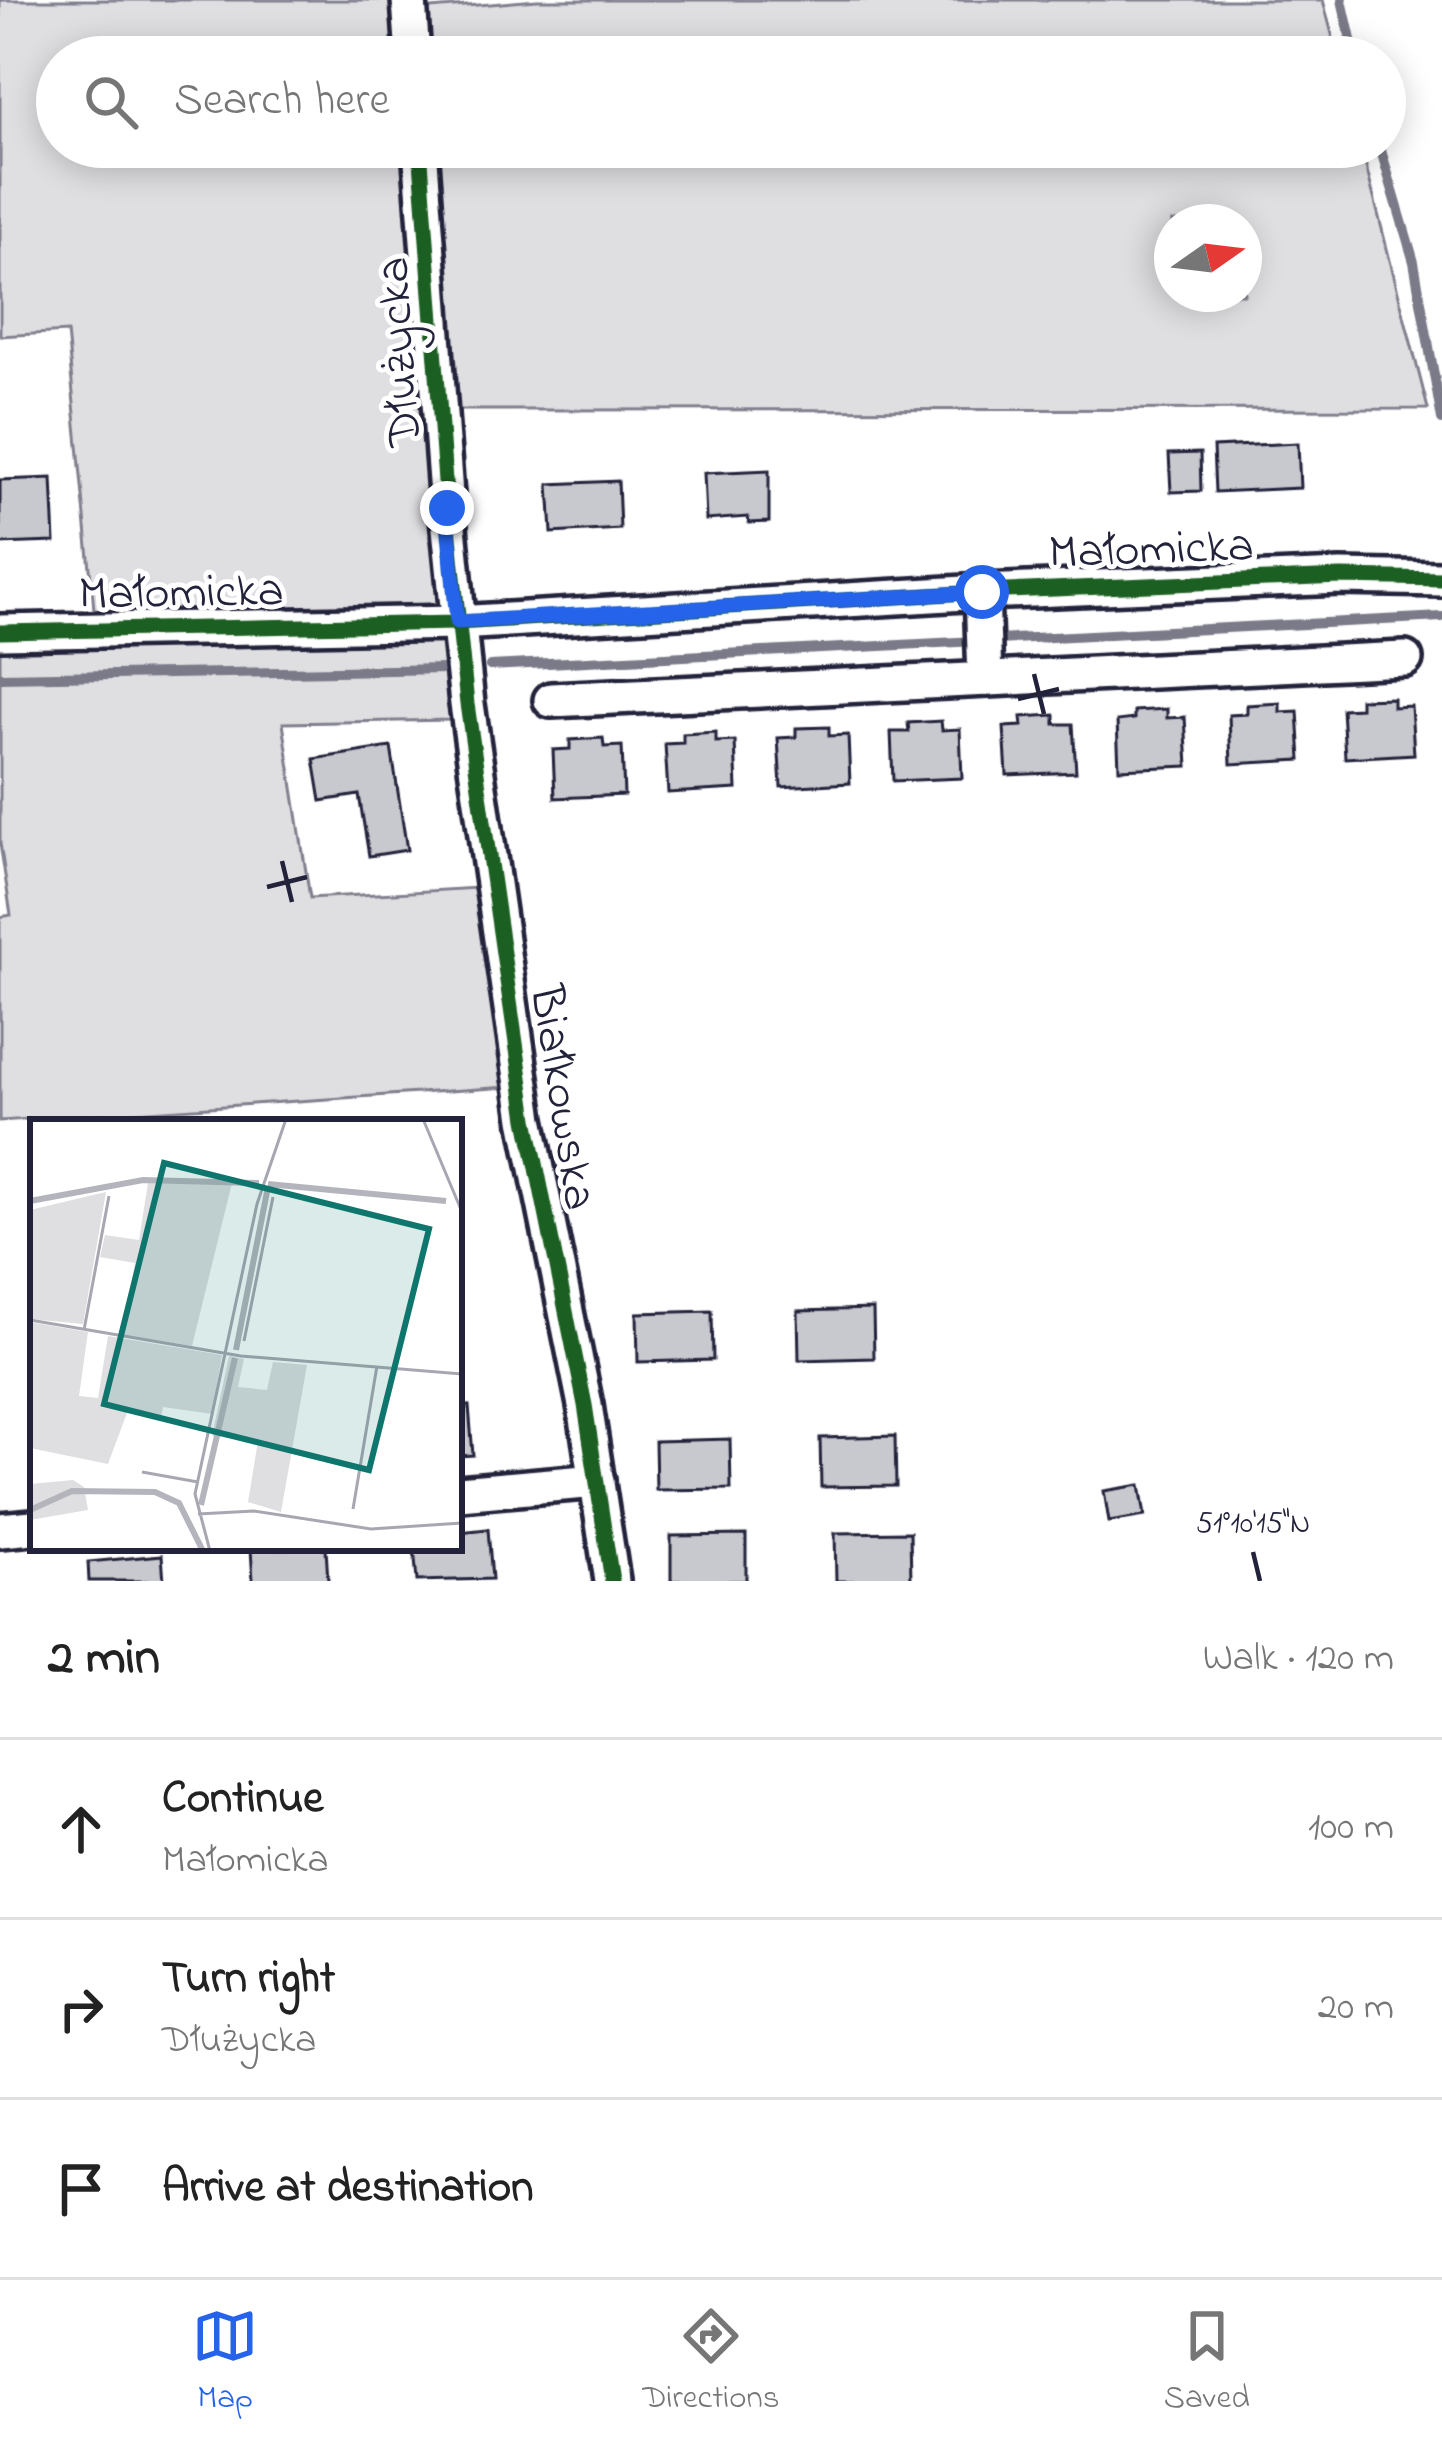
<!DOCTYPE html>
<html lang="en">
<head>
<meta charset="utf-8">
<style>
	:root { --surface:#fff; --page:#f2f2f2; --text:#222; --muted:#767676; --line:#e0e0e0; --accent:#2563eb }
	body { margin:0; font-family:"Indie Flower",sans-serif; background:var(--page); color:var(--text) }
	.compass { position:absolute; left:1154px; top:204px; width:108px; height:108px; border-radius:50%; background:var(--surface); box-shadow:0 6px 30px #0003; rotate:76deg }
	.stop { position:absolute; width:36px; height:36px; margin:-27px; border:9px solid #2563eb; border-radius:50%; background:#fff }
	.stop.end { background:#2563eb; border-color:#fff; box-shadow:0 3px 12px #0008 }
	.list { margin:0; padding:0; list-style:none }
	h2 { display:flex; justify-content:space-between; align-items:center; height:156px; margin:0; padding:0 48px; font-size:51px }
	h2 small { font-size:39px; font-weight:400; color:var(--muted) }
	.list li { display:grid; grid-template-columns:78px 1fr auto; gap:36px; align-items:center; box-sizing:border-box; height:180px; padding:0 48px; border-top:3px solid var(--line) }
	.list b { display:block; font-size:45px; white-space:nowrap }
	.list p { margin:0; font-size:39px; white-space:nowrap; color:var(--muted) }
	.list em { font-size:39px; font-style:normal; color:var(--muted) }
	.icon { flex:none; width:66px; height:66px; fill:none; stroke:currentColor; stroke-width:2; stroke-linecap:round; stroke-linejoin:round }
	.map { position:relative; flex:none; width:1442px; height:1581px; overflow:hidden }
	.search { position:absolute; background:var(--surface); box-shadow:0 6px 30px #0003; left:36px; right:36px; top:36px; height:132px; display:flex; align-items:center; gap:30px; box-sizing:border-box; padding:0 42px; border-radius:66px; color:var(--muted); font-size:45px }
	.sheet { height:696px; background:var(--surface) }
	nav { display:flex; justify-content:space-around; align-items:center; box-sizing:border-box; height:168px; border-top:3px solid var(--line); background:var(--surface); font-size:33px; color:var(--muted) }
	nav a { display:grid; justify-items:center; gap:6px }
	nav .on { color:var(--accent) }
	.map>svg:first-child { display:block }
	.green { fill:#dfdfe2; stroke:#80808e; stroke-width:3; fill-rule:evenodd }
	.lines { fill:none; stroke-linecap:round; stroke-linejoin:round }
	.stream { stroke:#7a7a88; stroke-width:10 }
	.building { fill:#c8c8cf; stroke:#22223b; stroke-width:3 }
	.minor-casing { stroke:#22223b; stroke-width:42 }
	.minor { stroke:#fff; stroke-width:33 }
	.cycleway-casing { stroke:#fff; stroke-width:22 }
	.cycleway { stroke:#1b5e20; stroke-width:15 }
	.route { stroke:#2563eb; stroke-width:15 }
	.ticks { fill:none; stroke:#22223b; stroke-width:4.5 }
	.labels { text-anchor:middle; stroke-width:10; stroke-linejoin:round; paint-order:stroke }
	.street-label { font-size:48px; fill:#22223b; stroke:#fff }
	.inset-river { fill:none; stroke:#b4b4bc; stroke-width:6 }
	.inset-road { fill:none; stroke:#a7a7b1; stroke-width:3 }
	.view { fill:#0f766e; fill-opacity:0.15; stroke:#0f766e; stroke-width:6 }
	.inset-edge { fill:none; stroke:#22223b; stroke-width:6 }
	.ticks-label { font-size:30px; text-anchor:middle; fill:#22223b; stroke:#fff; stroke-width:10; stroke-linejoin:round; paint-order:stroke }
</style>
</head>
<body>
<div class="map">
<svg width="1442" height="1581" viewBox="0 0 1442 1581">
	<rect width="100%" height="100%" fill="#fff"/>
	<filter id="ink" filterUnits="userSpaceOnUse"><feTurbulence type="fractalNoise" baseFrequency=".00833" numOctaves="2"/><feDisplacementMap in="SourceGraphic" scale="24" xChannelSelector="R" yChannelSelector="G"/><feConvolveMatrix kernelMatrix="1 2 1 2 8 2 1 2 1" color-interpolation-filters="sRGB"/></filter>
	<g filter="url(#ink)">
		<!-- green -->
		<g class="green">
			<path d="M0,0H397L402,57H57V147H409L444,591L435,608L95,620L67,332L0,336Z"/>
			<path d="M537,0H1323L1338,57H422L418,10Z"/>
			<path d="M430,147H1361L1428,409L453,410ZM1172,222H1244V294H1172Z"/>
			<path d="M451,636L454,720L283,723L310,898L477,888L508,1087L0,1121V917L11,915L0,843V647Z"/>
		</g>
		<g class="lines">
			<!-- stream -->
			<g class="stream">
				<path d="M1342,0L1355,57"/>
				<path d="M1380,147L1414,262L1442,420"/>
				<path d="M490,666L1442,617"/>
				<path d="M0,677L447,669"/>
			</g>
		</g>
		<!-- building -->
		<g class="building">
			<path d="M1298,443L1300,488L1215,492L1213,447Z"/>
			<path d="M1200,453L1201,491L1171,492L1169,454Z"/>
			<path d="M769,470V522L749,523L748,517L706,520L704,473Z"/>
			<path d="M52,478L55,542L0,544V480Z"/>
			<path d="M618,481L620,529L552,533L549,484Z"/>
			<path d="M1393,698V707L1411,706L1414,754L1345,758L1342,709L1360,708V699Z"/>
			<path d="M1280,703V712L1298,711L1301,760L1231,764L1229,715L1247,714V705Z"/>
			<path d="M1167,709V718L1185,717L1188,766L1119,769L1117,721L1134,719V711Z"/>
			<path d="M1055,715V724H1073L1076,772L1007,775L1004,727L1022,726L1021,717Z"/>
			<path d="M941,721L942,730L960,729L962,778L893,781L891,732H909L908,723Z"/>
			<path d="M829,727V736L848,735L850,783L781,787L778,738L796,737V728Z"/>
			<path d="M716,732V742L735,741L737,789L668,793L665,744L683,743V734Z"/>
			<path d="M603,738L604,747L622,746L624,795L555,798L553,750L570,749V740Z"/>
			<path d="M391,747L407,850L369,856L359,795L321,801L314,759Z"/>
			<path d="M873,1309L874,1358L799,1360L798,1311Z"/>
			<path d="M712,1311L713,1360L638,1362L637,1313Z"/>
			<path d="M469,1406L473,1455L459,1456V1407Z"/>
			<path d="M895,1436L896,1486L821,1487L820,1438Z"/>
			<path d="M730,1439L731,1489L656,1490L655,1441Z"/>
			<path d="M1140,1485L1145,1516L1109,1522L1104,1491Z"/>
			<path d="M488,1529L492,1579L417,1581L414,1548H459V1532Z"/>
			<path d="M910,1532L911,1581H836L835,1533Z"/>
			<path d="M746,1535V1581H671V1536Z"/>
			<path d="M326,1548L328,1581H253L251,1549Z"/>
			<path d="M162,1555L164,1581H89L88,1562Z"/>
		</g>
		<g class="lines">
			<!-- minor casing -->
			<g class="minor-casing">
				<g id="minor">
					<path d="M409,0L413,57"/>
					<path d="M420,147L447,508L467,704L527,1119L585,1405L612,1581"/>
					<path d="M982,592L985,679"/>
					<path d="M0,632L457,623L982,592L1341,577L1442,579"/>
					<path d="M551,700L1405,659"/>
					<path d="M459,1493L597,1481"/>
					<path d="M0,1530L33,1527"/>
				</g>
			</g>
			<!-- minor -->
			<use href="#minor" class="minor"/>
			<!-- cycleway casing -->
			<g class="cycleway-casing">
				<g id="cycleway">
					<path d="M420,147L447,508L467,704L527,1119L585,1405L612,1581"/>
					<path d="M0,632L457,623L982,592L1341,577L1442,579"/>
				</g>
			</g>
			<!-- cycleway -->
			<use href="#cycleway" class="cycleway"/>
		</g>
	</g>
	<g class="lines" filter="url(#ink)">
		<!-- route -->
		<path class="route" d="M447,508L457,622L982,592"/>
	</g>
	<!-- ticks -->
	<path class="ticks" d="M1034,674L1044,714M1018,699L1059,689M282,861L292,902M267,887L307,877M1253,1552L1260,1581"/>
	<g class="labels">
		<!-- street labels -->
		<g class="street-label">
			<text transform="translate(396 352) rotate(-94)" y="17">Dłużycka</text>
			<text transform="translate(1151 546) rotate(-2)" y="17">Małomicka</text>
			<text transform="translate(181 589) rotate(-1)" y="17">Małomicka</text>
			<text transform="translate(566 1097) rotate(81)" y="17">Białkowska</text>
		</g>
	</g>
	<!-- overview -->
	<g transform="translate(30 1119)">
		<rect width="432" height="432" fill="#fff"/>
		<path d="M118,64H202L162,227L93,216L105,144L70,138L75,116L109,121ZM76,73L53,205L0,200V91ZM0,203L58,213L49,277L68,279L78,217L192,236L182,295L133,288L131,299L97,294L78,345L0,329ZM199,237L214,240L208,268L237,271L243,243L277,246L251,393L218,383L228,322L182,317ZM43,361L54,368L58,391L0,401V365Z" fill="#dfdfe2"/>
		<path class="inset-river" d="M238,65L416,82M0,82L113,61L229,64M206,231L238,68M171,386L205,239M0,391L42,372L125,373L149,384L173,432"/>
		<path class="inset-road" d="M393,0L432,93M0,201L211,237L432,255M54,211L79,77M214,222L243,78M112,353L168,363M323,390L347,247M168,395L224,392L341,410L432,404M180,432L165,375L227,85L256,0"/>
		<path class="view" d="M134,44L399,110L339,351L74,285Z"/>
		<rect width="432" height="432" class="inset-edge"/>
	</g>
	<g class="ticks-label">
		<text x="1253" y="1532">51°10'15"N</text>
	</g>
</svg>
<svg class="compass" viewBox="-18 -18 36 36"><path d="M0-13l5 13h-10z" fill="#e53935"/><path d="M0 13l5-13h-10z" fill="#767676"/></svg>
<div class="stop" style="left:982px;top:592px"></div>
<div class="stop end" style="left:447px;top:508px"></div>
<div class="search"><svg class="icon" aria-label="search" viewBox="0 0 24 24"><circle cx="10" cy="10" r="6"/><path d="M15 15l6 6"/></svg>Search here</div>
</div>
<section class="sheet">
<h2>2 min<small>Walk · 120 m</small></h2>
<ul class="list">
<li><svg class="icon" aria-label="ahead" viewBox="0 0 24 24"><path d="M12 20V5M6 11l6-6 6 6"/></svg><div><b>Continue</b><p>Małomicka</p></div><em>100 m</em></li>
<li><svg class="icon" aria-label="right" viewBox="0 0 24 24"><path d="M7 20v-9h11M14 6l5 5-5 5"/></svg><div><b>Turn right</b><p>Dłużycka</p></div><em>20 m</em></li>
<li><svg class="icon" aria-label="arrive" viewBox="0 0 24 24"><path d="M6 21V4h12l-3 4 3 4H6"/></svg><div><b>Arrive at destination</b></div></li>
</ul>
</section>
<nav>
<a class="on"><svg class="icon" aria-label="map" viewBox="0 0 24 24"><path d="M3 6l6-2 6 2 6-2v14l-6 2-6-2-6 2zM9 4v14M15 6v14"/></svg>Map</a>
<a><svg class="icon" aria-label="directions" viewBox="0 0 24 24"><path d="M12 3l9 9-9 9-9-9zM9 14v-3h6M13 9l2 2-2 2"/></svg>Directions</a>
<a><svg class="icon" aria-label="saved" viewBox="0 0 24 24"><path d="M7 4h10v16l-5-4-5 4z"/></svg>Saved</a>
</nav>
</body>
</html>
